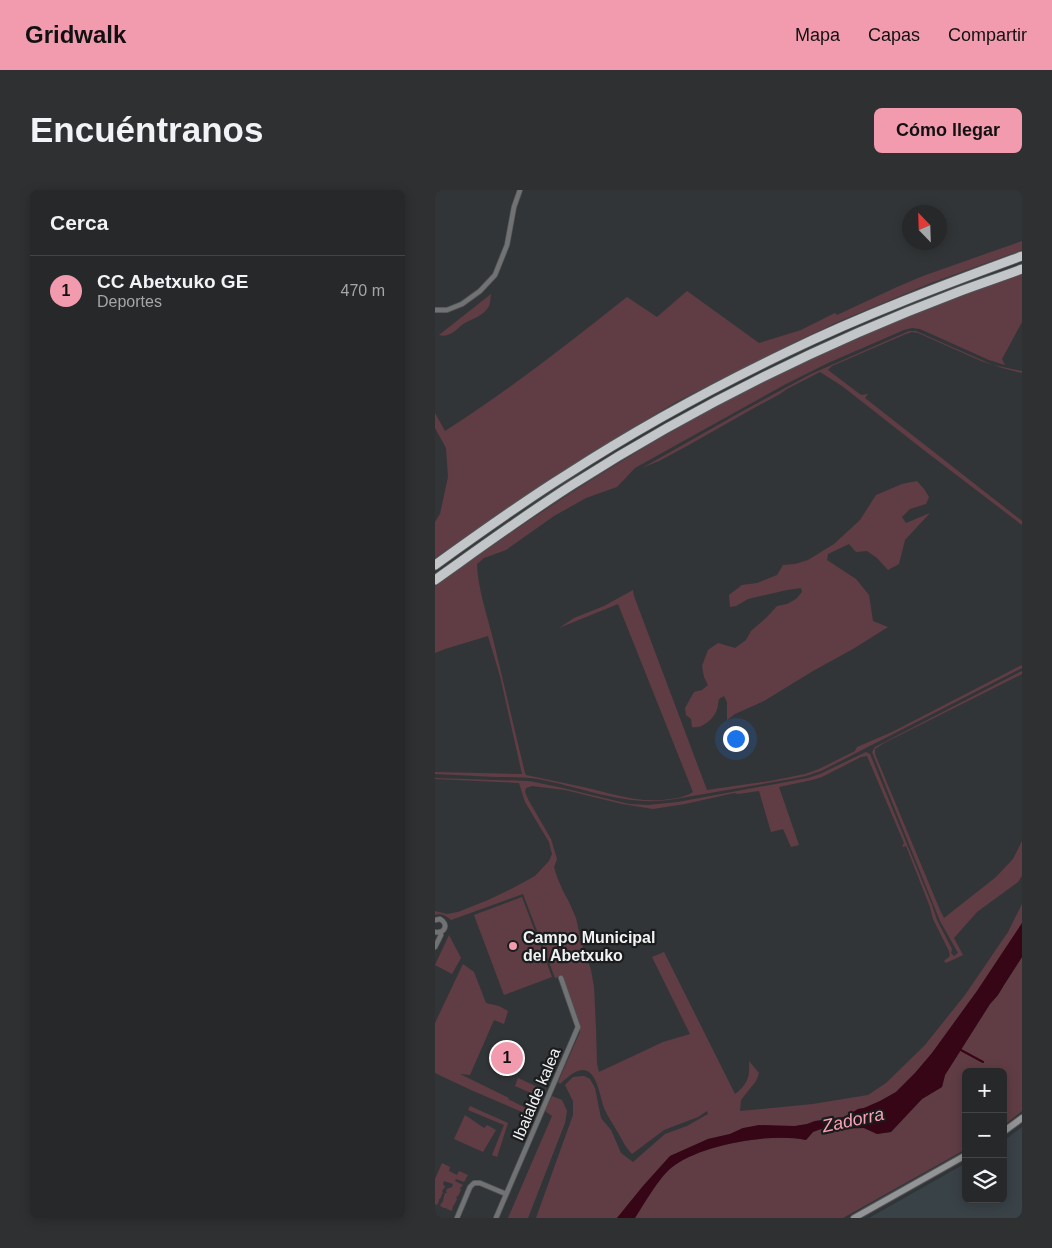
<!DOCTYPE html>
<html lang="es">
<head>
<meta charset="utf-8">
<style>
	:root { --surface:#262829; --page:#2e3031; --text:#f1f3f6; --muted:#a4a6a8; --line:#424446; --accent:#f29aae }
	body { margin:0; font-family:Helvetica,sans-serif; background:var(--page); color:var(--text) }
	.controls { position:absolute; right:15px; bottom:15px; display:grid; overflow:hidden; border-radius:8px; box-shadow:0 2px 12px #0003 }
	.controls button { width:45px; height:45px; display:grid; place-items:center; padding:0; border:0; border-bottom:1px solid var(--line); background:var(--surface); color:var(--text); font:25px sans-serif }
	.compass { position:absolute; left:467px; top:15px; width:45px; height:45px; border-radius:50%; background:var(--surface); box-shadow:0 2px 12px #0003; rotate:337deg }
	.you { position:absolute; left:300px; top:548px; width:18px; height:18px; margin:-12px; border:4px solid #fff; border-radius:50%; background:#1a73e8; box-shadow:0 0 0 8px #1a73e833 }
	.badge { display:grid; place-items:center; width:32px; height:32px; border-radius:50%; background:var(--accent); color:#111; font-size:16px; font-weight:700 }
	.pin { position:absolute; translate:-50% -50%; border:2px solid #fff; box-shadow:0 1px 5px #0006 }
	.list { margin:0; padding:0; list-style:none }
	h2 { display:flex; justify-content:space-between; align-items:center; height:65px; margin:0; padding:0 20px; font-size:21px }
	h2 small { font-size:16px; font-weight:400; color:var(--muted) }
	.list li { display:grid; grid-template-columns:32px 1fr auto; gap:15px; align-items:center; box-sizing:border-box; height:70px; padding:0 20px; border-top:1px solid var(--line) }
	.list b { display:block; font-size:19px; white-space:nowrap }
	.list p { margin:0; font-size:16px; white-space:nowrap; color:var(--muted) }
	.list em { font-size:16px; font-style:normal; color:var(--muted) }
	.icon { flex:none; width:28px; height:28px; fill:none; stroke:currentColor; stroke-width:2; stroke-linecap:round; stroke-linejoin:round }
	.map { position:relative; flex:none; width:587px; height:1028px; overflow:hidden; border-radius:8px }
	header { display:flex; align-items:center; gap:30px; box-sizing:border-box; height:70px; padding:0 25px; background:var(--accent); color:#111 }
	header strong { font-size:24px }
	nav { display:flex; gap:28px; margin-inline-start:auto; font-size:18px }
	.intro { display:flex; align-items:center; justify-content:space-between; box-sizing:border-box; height:120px; padding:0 30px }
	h1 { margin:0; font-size:35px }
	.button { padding:12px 22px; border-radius:8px; background:var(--accent); color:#111; font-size:18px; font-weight:700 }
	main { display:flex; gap:30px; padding:0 30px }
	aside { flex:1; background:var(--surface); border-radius:8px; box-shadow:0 2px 12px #0003 }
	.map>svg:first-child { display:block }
	.built { fill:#394247 }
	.green { fill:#603d45 }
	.water { fill:#360516 }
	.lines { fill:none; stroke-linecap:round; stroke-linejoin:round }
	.stream { stroke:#360516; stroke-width:2 }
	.minor-casing { stroke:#505355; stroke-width:6 }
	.secondary-casing { stroke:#505355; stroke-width:8 }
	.motorway-casing { stroke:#505355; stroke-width:11 }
	.minor { stroke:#707273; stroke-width:4.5 }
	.secondary { stroke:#929496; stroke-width:6 }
	.motorway { stroke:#c2c6c9; stroke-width:9 }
	.poi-dot { fill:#f29aae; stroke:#1b1c1d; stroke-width:2 }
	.labels { text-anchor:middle; stroke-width:4.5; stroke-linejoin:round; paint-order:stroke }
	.poi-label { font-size:16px; font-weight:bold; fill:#f0f2f3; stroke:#1b1c1d; text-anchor:start }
	.street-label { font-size:16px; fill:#f0f2f3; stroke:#1b1c1d }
	.water-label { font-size:18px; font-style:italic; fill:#faa1b5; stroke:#1b1c1d }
</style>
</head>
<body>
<header>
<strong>Gridwalk</strong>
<nav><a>Mapa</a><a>Capas</a><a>Compartir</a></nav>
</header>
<div class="intro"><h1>Encuéntranos</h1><a class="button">Cómo llegar</a></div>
<main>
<aside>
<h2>Cerca<small></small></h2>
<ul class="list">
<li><span class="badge">1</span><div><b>CC Abetxuko GE</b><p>Deportes</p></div><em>470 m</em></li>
</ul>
</aside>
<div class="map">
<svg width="587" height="1028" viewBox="0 0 587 1028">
	<rect width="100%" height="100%" fill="#323537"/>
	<!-- built -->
	<path class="built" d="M587,937V1028H434L531,973V1009H568V951Z"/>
	<!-- green -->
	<g class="green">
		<path d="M587,51V60L496,93L405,131L352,156L241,212L151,266L0,368V332L5,324L13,287L11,258L0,238V223L10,241C74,200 133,154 192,107L222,127L252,101L324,153L366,140L400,123L402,125L462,97L488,86Z"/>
		<path d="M587,84V132L567,169L570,175L554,170L485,139L477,138L469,140L393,173L351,194L200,278L182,297L151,308L119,326L71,360L49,368L42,374C43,400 52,424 58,449C69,494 79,538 90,583L91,585C110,589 129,593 148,597C180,604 203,614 236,609C243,608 252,606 258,602L183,414L124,438L139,428L169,416L198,400L199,406L272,600L335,591L370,584L384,579L420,561L422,557L457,542L587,475V478L386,581L371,586L356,589L234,610C190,616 146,597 103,589C89,587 75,587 61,587C41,586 20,585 0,584V582L87,584L65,486L53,446L10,459L0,463V396C118,311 241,233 372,170C442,137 515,110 587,84Z"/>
		<path d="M56,104C55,109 56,115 52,119C46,127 36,129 28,134C24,137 20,142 15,144C11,146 8,146 4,145Z"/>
		<path d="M474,141H481L558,175L587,181V183L567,178L546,171L483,143L477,142L471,144L397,176L393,180L426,205L433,204L430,208L587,331V335L490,261L407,196L385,182L352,199L345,204L319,218L252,256L224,271L207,278L306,222L376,184Z"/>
		<path d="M482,291L489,299L494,307L491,314L475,319L467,327L471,333L495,323L470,350L464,374L453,380L442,368L432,361L421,362L414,354L393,364L392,370L421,389L434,405L438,431L453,437L418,459L378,481L329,511L300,524L292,530V512L289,506L284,509C283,513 283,518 281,522C277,530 267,539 257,537L256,529L251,525L250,518L259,502L267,500L273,495L269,487L267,476L273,460L283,453L300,458L311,450L316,441L332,427L342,416L352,414L361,409L367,402L366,398L352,400L313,409L301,416L295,417L294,405L307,395L322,393L342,385L348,375L360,374L373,370L399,354L425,330L441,305L467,294Z"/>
		<path d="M587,481V484L449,553L440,559V564L505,720L509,728L561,687L578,669L587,651V686L583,692L542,722L519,748L528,765L511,773L509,771L515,766L514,761L498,729L495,717L471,656L467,657L469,653L432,566L426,567L387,587L377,590L344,597L364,655L356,657L348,639L336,642L324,601L303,604L299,603L250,614L218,619L187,614L130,600L97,596L91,598L90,602L94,611L116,649L122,669L119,677L122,687L128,701L134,712L141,728L146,751L156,780L159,797L161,838L162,874L164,882L228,852L255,844L217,767L229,762L300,904C313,894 315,887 314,871L324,883L321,891L306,910L305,921L378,914L433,905L451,893L490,855L530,805L573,742L587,714V733L578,748L542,801L497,863L480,883L461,902L445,911L429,918L423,919L410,927L380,931L372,934L360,936L308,938L295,944L273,949L235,966L208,996L182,1028H101L138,925V911L130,895L138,887L149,886L155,889L160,898L166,928L176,940L186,963L198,972L230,944L252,936L273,924L272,921L263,927L229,940L197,964C190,957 187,949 182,941C178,934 173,927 170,920C165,909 163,882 149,880C140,879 131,889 125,894L123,892L145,842V834L128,786L120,788L88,704L16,730C11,726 7,723 0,725V721L12,724L23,722L53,710L78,698L100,686L114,671L117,664L114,652L90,612L84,593L0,589V588L94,591L128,598L194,614L213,615L243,612L373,588L385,584L431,562L435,564L497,715L502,730L517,759L516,763L519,766L523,763L505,731L437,562L440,557Z"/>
		<path d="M87,707L117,787L69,805L39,725Z"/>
		<path d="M14,745L26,768L17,784L0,775Z"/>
		<path d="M587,767V921L568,936V882H531V959L408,1028H200C209,1014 223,989 236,978C263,955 337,942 371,950L378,942L386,939L429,938L442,944L456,942L487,909L507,897L510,885L555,814L563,805L569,795Z"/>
		<path d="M28,774L39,782L51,813L64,816L73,821L69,834L59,830L35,885L25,884L74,908L73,909L99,922L98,925H94L36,900L0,883V833Z"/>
		<path d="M83,888L109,900L105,911L102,910L103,906L80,896Z"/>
		<path d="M117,906L127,910L132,921L130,933L93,1028H73L117,926L110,921Z"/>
		<path d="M35,916L73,933L62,967L57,965L69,935L33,920Z"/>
		<path d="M30,925L49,938L52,935L61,940L48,962L19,949Z"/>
		<path d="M7,973L15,977L14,981L22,985L24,981L33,985L29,992L21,989L20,991L28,995L25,998L26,1000L23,1006L21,1007L22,1009L19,1015L18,1016L17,1021L12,1019L11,1018H9L5,1016L7,1012H8V1010L10,1003H12L11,1001L12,999L17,997L18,994L9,991L8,994L10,997L7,1001L8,1002L5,1009H4V1011L2,1015L0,1014V989Z"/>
	</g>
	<!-- water -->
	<path class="water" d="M587,733V767L569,795L563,805L555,814L510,885L507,897L487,909L456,942L442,944L429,938L386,939L378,942L371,950C337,942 263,955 236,978C223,989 209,1014 200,1028H182L208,996L235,966L273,949L295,944L308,938L324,935L360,936L372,934L380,931L410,927L423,919L429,918L445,911L461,902L480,883L497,863L542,801Z"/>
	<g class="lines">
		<!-- stream -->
		<path class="stream" d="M524,859L548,872"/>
		<!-- minor casing -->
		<g class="minor-casing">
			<g id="minor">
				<path d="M0,120H12L27,114L45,101L60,85L72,55L79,17L85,0"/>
				<path d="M0,730L5,729C14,734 10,744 0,742"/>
				<path d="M0,757L6,745L5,742"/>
				<path d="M22,1028L35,997L39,993H45L71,1004"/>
				<path d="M61,1028L143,837L126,788"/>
			</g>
		</g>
		<!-- secondary casing -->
		<g class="secondary-casing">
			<g id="secondary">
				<path d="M568,942L587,928"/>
				<path d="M419,1028L531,965"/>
			</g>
		</g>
		<!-- motorway casing -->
		<g class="motorway-casing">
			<g id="motorway">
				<path d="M0,375C43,344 86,313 131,285C202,239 277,198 352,162C428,125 508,95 587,66"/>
				<path d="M0,390C45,358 90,325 137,295C258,218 388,153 523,102C544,94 566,87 587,79"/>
			</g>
		</g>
		<!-- minor -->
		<use href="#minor" class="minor"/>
		<!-- secondary -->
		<use href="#secondary" class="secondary"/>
		<!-- motorway -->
		<use href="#motorway" class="motorway"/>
	</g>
	<!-- markers -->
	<circle class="poi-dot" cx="78" cy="756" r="5"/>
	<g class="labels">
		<!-- poi labels -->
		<g class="poi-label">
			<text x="88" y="753">Campo Municipal<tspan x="88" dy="18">del Abetxuko</tspan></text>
		</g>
		<!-- street labels -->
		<g class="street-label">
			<text transform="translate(101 904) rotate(-67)" y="6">Ibaialde kalea</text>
		</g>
		<!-- water labels -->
		<g class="water-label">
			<text transform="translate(418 930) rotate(-12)" y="6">Zadorra</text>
		</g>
	</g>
</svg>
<div class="controls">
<button>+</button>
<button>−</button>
<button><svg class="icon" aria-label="layers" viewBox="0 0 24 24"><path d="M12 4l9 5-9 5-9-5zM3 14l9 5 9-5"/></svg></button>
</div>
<svg class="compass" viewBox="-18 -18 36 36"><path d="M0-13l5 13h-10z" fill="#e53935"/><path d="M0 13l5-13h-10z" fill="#a4a6a8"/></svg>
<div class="you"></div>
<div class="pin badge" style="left:72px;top:868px">1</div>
</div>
</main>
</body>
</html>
